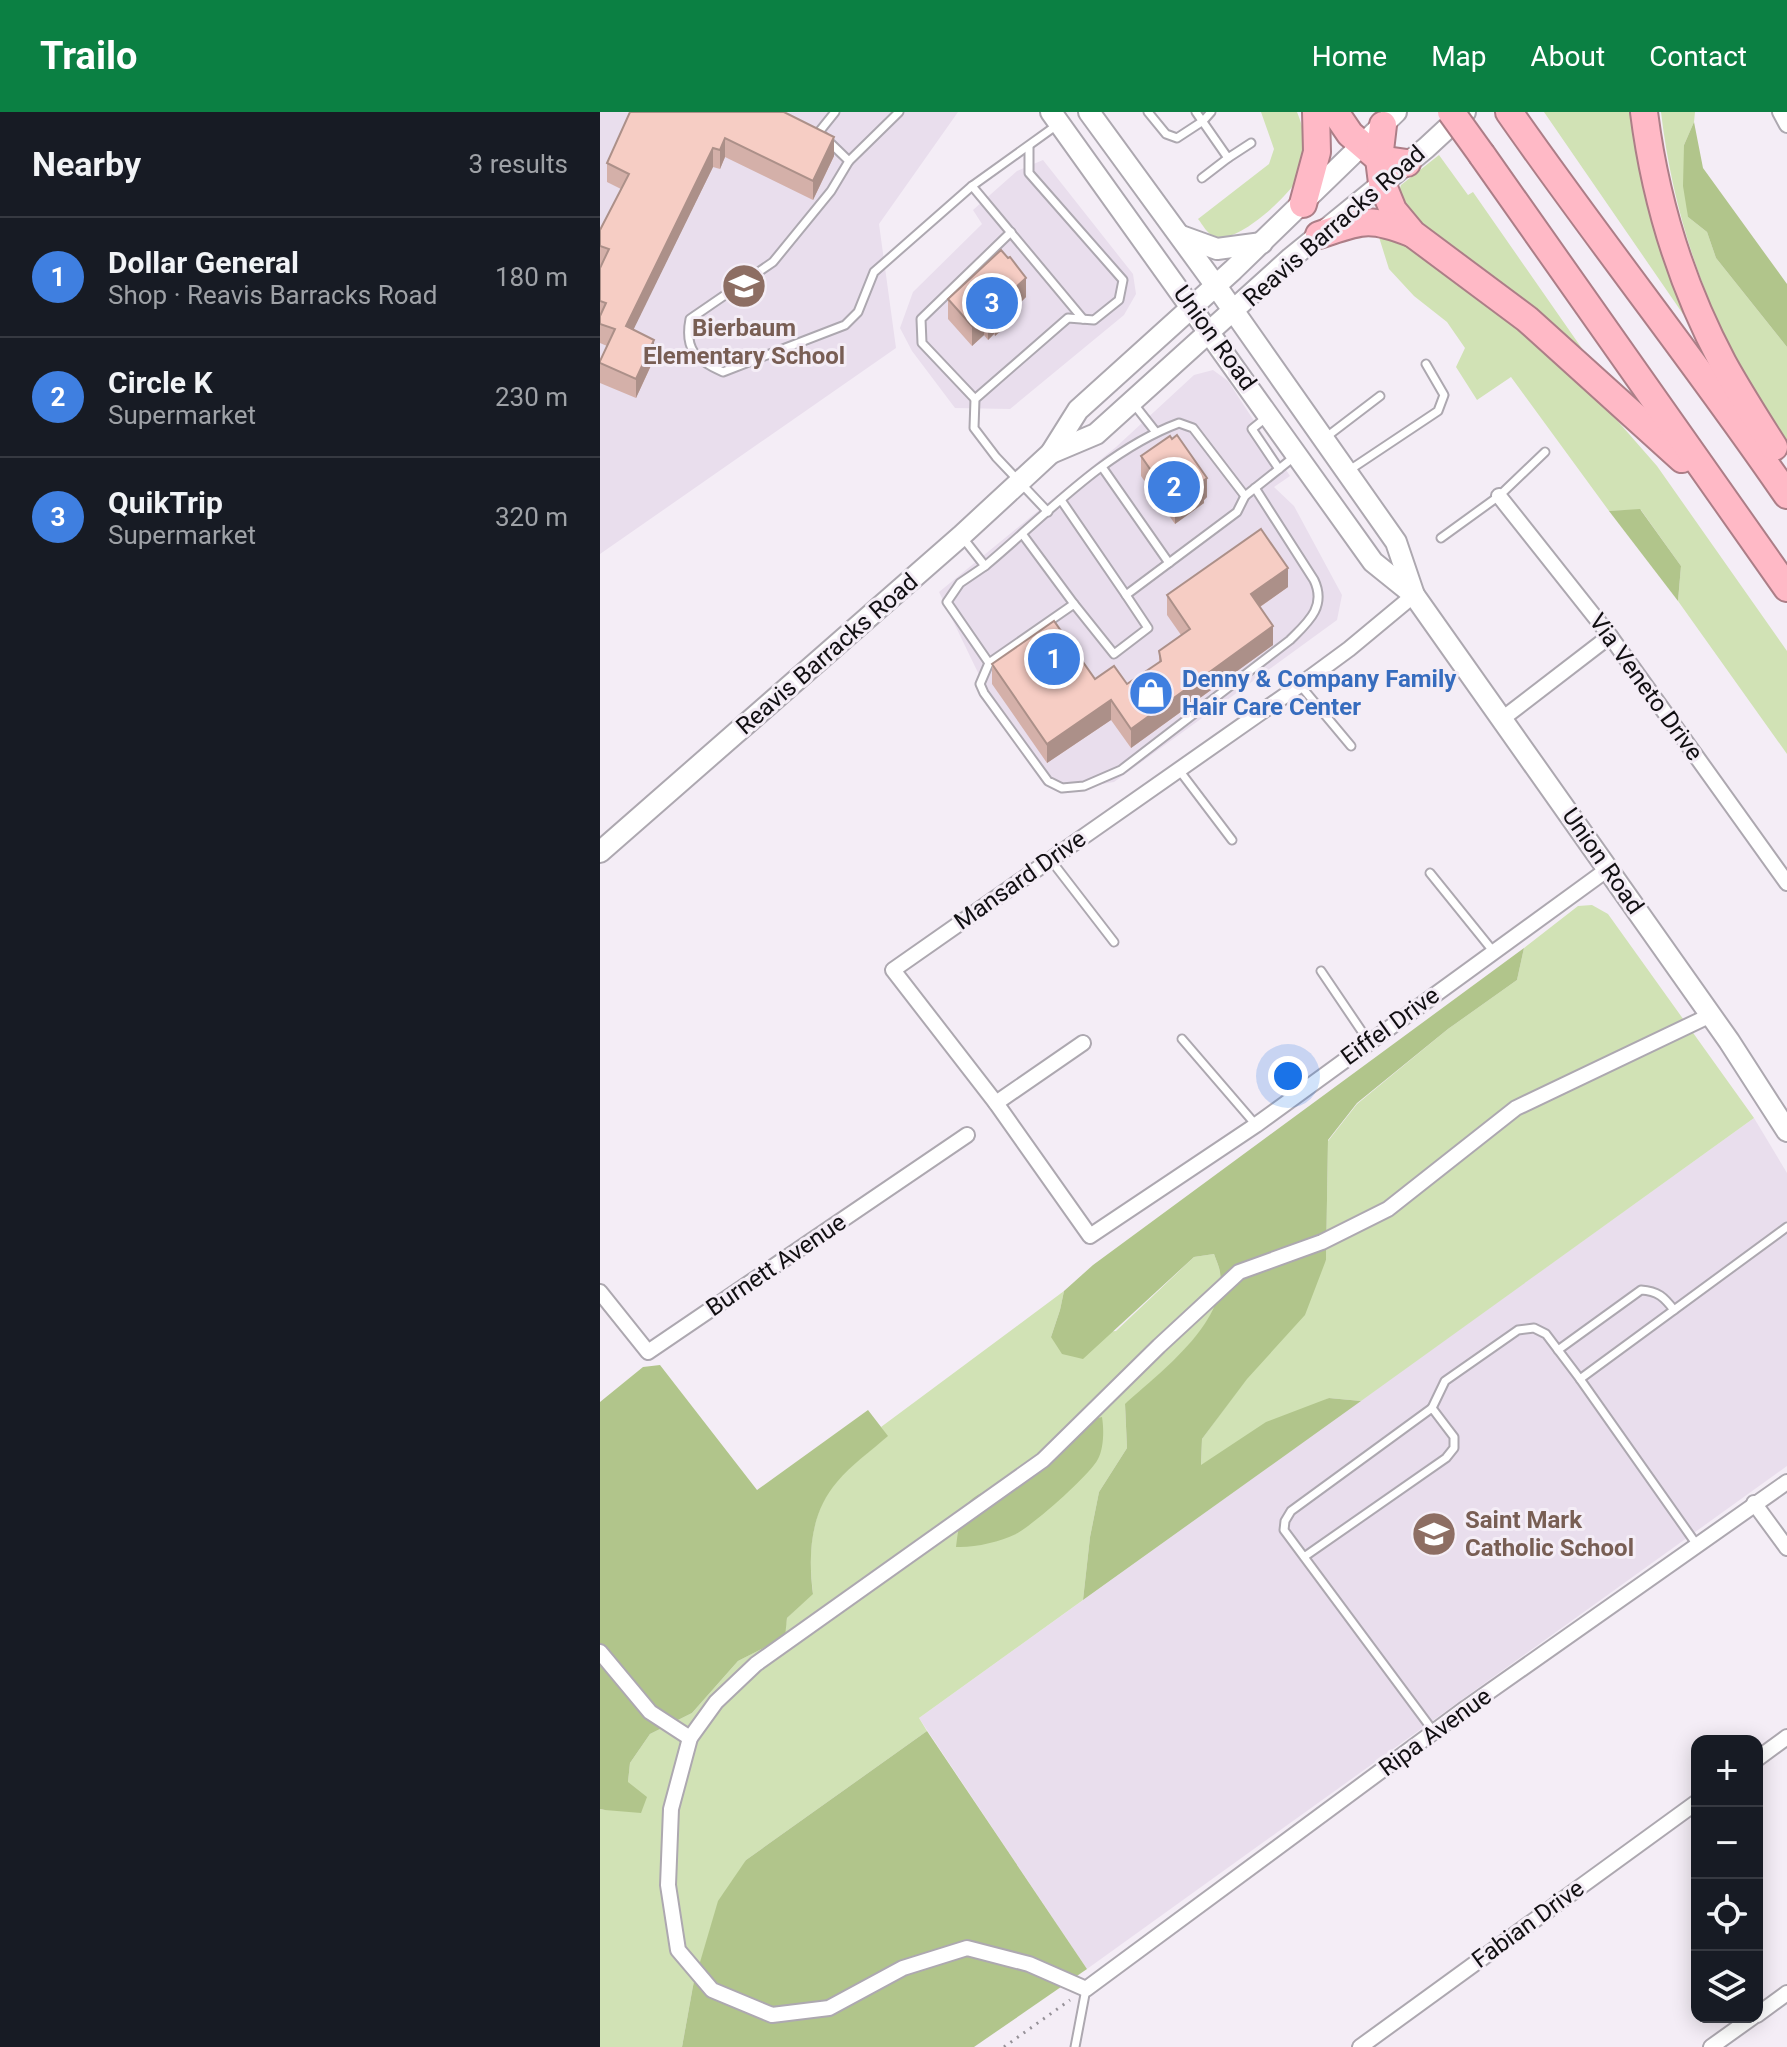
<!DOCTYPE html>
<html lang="en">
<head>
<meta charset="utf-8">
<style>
	:root { --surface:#171b24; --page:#242831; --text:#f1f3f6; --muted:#9ea1a6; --line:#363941; --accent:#0b8043 }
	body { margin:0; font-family:Roboto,sans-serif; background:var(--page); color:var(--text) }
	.controls { position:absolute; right:24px; bottom:24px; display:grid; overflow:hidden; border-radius:16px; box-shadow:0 4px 20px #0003 }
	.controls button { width:72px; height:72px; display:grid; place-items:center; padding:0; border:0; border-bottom:2px solid var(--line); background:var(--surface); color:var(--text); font:40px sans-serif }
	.you { position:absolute; left:688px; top:964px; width:28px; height:28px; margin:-20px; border:6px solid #fff; border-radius:50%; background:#1a73e8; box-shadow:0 0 0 12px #1a73e833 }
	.badge { display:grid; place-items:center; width:52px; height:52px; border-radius:50%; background:var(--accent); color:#fff; font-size:26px; font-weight:700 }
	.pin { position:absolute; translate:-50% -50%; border:4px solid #fff; box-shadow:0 2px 8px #0006 }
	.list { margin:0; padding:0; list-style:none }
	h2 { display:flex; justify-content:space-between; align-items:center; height:104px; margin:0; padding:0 32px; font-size:34px }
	h2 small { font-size:26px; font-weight:400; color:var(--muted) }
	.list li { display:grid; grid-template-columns:52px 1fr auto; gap:24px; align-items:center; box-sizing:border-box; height:120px; padding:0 32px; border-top:2px solid var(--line) }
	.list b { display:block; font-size:30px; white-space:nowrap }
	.list p { margin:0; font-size:26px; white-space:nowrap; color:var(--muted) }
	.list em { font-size:26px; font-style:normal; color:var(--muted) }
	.icon { flex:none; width:44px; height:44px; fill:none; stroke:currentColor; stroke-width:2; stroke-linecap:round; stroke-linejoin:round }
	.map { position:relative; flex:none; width:1187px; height:1935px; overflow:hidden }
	header { display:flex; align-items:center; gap:48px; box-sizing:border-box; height:112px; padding:0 40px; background:var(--accent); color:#fff }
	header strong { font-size:38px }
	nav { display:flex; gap:44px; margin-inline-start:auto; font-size:28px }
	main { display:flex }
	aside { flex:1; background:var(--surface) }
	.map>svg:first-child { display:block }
	.built { fill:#e9deed }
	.green { fill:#d1e2b5 }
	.forest { fill:#b1c58b }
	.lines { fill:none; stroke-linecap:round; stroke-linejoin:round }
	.service-casing { stroke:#ada8b0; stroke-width:11 }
	.minor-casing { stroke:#ada8b0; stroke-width:18 }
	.secondary-casing { stroke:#ada8b0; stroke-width:24 }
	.motorway-casing { stroke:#ac7e87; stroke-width:30 }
	.path { stroke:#969198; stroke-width:3; stroke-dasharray:2 6; stroke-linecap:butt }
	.service { stroke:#fff; stroke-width:7 }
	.minor { stroke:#fff; stroke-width:14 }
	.secondary { stroke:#fff; stroke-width:20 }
	.motorway { stroke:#ffb9c6; stroke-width:26 }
	.motorway-bridge-casing { stroke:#ac7e87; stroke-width:30; stroke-linecap:butt }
	.motorway-bridge { stroke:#ffb9c6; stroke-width:26 }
	.wall { fill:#d4b0a9 }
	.shaded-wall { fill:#ac9089 }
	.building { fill:#f6cdc4; stroke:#ac9089; stroke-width:2 }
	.labels { text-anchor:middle; stroke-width:6; stroke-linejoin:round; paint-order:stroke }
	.street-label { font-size:24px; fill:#110f12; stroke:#f4edf6 }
	.education-label { font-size:24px; font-weight:bold; fill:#785e54; stroke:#f4edf6 }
	.shop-label { font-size:24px; font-weight:bold; fill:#366cbe; stroke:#f4edf6; text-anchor:start }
</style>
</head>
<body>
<header>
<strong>Trailo</strong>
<nav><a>Home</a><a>Map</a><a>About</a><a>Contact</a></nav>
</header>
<main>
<aside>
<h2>Nearby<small>3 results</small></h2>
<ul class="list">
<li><span class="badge" style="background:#3f7fe0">1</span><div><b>Dollar General</b><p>Shop · Reavis Barracks Road</p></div><em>180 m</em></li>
<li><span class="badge" style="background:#3f7fe0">2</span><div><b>Circle K</b><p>Supermarket</p></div><em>230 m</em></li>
<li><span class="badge" style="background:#3f7fe0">3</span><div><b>QuikTrip</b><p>Supermarket</p></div><em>320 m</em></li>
</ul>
</aside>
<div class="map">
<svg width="1187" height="1935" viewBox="0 0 1187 1935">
	<rect width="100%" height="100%" fill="#f4edf6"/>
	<!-- built -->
	<g class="built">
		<path d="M0,0H358L279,112L296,236L0,442Z"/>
		<path d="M443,48L533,162L536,182L524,203L410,297L355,296L312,239L300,216L313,180L382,112L373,98L417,59Z"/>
		<path d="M613,258L628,269L690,364L674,375L694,394L742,483L737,508L514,670L479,676L454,669L382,569L339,480L516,335L594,263Z"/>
		<path d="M1154,1006L1187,1061V1354L487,1857L319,1606Z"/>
	</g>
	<!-- green -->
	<g class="green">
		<path d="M661,0H697C705,19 709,41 701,61C692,82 638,132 615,125C607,122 603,113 598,107L669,52L674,37Z"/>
		<path d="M944,0H1031C1038,68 1055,134 1085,196L1083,202Z"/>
		<path d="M1061,0H1095L1094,10L1084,33L1088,105L1107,120L1116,146L1187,235V333C1119,235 1075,120 1061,0Z"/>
		<path d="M839,43L868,83L873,80L983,238L886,159L809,102L798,82L801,73Z"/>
		<path d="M778,122L807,135L944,237L987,274L1057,354L1187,539V642L1078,489L1081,454L1041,398L1009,399L911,265L877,288L856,255L865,236L847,210L814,184L789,157Z"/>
		<path d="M992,793L1008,802L1154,1006L761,1289L729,1286L601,1354L602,1327L646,1267L726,1148L728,1029L757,992L848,917L917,868L924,836L978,794Z"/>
		<path d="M614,1142C616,1148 619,1154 620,1160C628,1211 558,1262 525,1293L527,1336L499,1380L490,1425L483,1488L319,1606L327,1619L146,1748L93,1874L82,1935H0V1697L5,1698L28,1670L30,1651L50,1622L92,1601L138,1549L184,1525L187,1506L213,1481C208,1443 210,1401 236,1370C250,1353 271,1339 287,1324L281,1315L464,1179L460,1198L451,1225L516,1219L594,1145Z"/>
	</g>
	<!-- forest -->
	<g class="forest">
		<path d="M1094,10L1103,56L1187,172V235L1116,146L1107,120L1088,105L1083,74L1084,33Z"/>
		<path d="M1040,397L1081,454L1078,489L1009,399Z"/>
		<path d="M924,836L917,868L848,917L757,991L728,1028L726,1148L705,1203L647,1267L602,1327L601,1353L666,1310L729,1286L761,1289L483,1488L490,1425L499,1380L527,1336L525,1292C558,1262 627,1211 620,1160C619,1154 616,1148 614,1142L594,1145L483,1247L462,1242L451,1225L460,1198L464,1179L493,1153Z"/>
		<path d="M60,1253L157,1378L268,1298L288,1324C271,1339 251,1353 237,1370C210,1401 208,1443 213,1482L187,1506L185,1525L138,1549L92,1601L50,1622L30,1651L28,1670L47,1685L41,1701L5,1698L0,1697V1290L43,1255Z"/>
		<path d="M502,1305C504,1317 504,1336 498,1347C489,1364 433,1413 416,1422C399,1430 374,1436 356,1435C358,1420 359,1406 367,1393C375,1380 397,1376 409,1367C436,1347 470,1310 502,1305Z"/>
		<path d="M327,1619L487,1857L374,1935H82L93,1874L118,1789L146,1748Z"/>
	</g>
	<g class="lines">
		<!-- service casing -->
		<g class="service-casing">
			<g id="service">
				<path d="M235,0L219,20L249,49L299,0"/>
				<path d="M548,0L566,22L577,26L603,9L611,0"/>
				<path d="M596,0L628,46L651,31"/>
				<path d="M429,35V61L523,168L519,188L494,208L468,206L375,287L374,316L396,345L448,400"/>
				<path d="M249,49L231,79L173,150L90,207C84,238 96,248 123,260L245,213L258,200L274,160L372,74L457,13"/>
				<path d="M602,66L628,46"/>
				<path d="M372,74L483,207"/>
				<path d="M375,287L322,231L321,207L411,120"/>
				<path d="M533,291L555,319"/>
				<path d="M668,304L652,317L679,357"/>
				<path d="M725,326L780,284"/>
				<path d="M502,355L569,451"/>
				<path d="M748,359L838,299L844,283L826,252"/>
				<path d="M461,388L526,483L637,400L645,384L694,345"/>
				<path d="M423,423L474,492"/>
				<path d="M363,426L385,454C445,404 504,339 579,311L593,316L645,384"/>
				<path d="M841,426L899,384L945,340"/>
				<path d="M385,454L360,471L347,490L389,551L474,492L514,542L548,516L526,483"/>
				<path d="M389,551L380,572L384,581L448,669L462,676L484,674L521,658L690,528C707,511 727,495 714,468L655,376"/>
				<path d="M700,573L751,634"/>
				<path d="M579,658L632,728"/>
				<path d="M450,747L514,830"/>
				<path d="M830,761L893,839"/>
				<path d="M721,859L769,930"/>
				<path d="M582,927L656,1013"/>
				<path d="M958,1238L1041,1178C1058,1179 1064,1185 1074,1198"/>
				<path d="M980,1267L1097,1433"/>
				<path d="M832,1296L845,1269L918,1218L934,1216L946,1222L980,1267L1187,1115"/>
				<path d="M704,1445L846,1346L854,1336V1325L832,1296L691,1399L685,1409L684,1418L834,1620"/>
				<path d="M475,1935L486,1877"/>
			</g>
		</g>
		<!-- minor casing -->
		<g class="minor-casing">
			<g id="minor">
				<path d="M1180,0L1187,13"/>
				<path d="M899,384L1010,524L1187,771"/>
				<path d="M814,483L749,537L700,573L293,858L396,991L490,1124L656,1013L1008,757"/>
				<path d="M902,607L1010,524"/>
				<path d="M1111,903L916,996L788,1097L722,1130L639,1160L559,1234L443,1348L156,1552L116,1590L90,1626L71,1697L68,1773L78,1838L112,1878L172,1903L229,1896L303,1856L367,1836L429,1852L486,1877L866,1596L1187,1370"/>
				<path d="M396,991L483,931"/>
				<path d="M0,1180L48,1240L367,1023"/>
				<path d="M1154,1391L1187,1436"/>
				<path d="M0,1540L50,1600L90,1626"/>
				<path d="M1157,1647L1187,1625"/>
				<path d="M1157,1903L1187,1881"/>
				<path d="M760,1935L1097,1690"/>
				<path d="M1111,1935L1153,1905"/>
			</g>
		</g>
		<!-- secondary casing -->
		<g class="secondary-casing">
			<g id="secondary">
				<path d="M451,0L773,450L814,483L1129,929L1187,1019"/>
				<path d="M489,0L616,174L796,430L814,483"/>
				<path d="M581,124L617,137L662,131"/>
				<path d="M451,341L496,322L691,146L826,36L865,0"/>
				<path d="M0,740L361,424L451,341L478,298L633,158L796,0"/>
			</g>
		</g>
		<!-- motorway casing -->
		<g class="motorway-casing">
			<g id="motorway">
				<path d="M735,0L750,22L779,47L807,51"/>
				<path d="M909,0C999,129 1098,253 1187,383"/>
				<path d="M1044,0C1055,87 1082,174 1123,251C1139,280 1157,308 1174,335"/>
				<path d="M783,13L779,47L782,71L793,98L813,122L927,207L1082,347"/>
				<path d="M882,43L1187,476"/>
				<path d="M703,92L717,40L716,0"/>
				<path d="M719,123C762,109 767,104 811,121"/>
			</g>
		</g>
		<!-- path -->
		<path class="path" d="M404,1935L470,1888"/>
		<!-- service -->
		<use href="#service" class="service"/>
		<!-- minor -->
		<use href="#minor" class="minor"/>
		<!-- secondary -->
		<use href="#secondary" class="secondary"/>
		<!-- motorway -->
		<use href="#motorway" class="motorway"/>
		<!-- motorway-bridge casing -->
		<g class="motorway-bridge-casing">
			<path id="motorway-bridge" d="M851,0L882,43"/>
		</g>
		<!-- motorway-bridge -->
		<use href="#motorway-bridge" class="motorway-bridge"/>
	</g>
	<!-- wall -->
	<g class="wall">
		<path d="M30,0L234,44L213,88L125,45L120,57L113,55L33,217L54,247L36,286L0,271V249L7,234L0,231V156L1,153H0V118L21,77L7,70V51Z"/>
		<path d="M408,146L426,185L418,193V201L413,208L395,224L394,222L388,228L384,223L372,234L348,207V187Z"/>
		<path d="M541,344L607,385L604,388V391L575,412L541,364Z"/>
		<path d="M688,475L660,495L673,533L531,636L511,608L447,651L392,572V552L527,572L559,551V539L581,523L567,503V483Z"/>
	</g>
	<!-- shaded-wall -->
	<g class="shaded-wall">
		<path d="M234,25V44L213,88V69Z"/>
		<path d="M125,26V45L120,57V38Z"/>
		<path d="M113,36V55L26,233V214Z"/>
		<path d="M426,166V185L418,193V201L413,208L395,224V205L414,177Z"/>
		<path d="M394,203V222L388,228V209Z"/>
		<path d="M384,204V223L372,234V214Z"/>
		<path d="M54,228V247L36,286V267Z"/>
		<path d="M607,366V385L604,388V391L575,412V393Z"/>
		<path d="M688,456V475L651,501V482Z"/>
		<path d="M673,514V533L531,636V617Z"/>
		<path d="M511,588V608L447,651V632Z"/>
	</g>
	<!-- building -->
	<g class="building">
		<path d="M30,0H184L234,25L213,69L125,26L120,38L113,36L26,214L54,228L36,267L0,251V249L15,217L0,212V204L6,191L0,189V156L9,137L0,134V118L29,62L7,51Z"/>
		<path d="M401,138L408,146L410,145L426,166L414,177L418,182L413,189L395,205L394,203L388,209L384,204L372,214L348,187Z"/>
		<path d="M577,323L607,366L602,370L604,372L575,393L541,344L570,324L572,327Z"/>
		<path d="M661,417L688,456L651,482L673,514L531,617L511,588L447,632L392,552L454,509L495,567L514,554L527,572L561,549L559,539L590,517L567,483Z"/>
	</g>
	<!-- icons -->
	<defs>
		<g id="school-disc" transform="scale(2.3)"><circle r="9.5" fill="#8d6e63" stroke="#f4edf6"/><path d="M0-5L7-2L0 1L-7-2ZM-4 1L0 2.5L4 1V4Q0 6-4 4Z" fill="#fff"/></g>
		<g id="shop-disc" transform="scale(2.3)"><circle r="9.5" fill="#3f7fe0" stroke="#f4edf6"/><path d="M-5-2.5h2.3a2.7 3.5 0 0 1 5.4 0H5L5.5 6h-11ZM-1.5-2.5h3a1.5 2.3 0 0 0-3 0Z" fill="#fff"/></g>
	</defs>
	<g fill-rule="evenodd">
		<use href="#school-disc" x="144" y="174"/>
		<use href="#shop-disc" x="551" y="581"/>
		<use href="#school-disc" x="834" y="1422"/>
	</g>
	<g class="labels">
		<!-- street labels -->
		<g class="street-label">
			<text transform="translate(734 114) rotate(-41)" y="8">Reavis Barracks Road</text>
			<text transform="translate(615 226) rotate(54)" y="8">Union Road</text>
			<text transform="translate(227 542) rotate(-41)" y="8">Reavis Barracks Road</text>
			<text transform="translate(1046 575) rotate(54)" y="8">Via Veneto Drive</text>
			<text transform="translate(1003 749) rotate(55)" y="8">Union Road</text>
			<text transform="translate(420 768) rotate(-35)" y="8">Mansard Drive</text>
			<text transform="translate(790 914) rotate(-36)" y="8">Eiffel Drive</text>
			<text transform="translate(176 1153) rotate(-34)" y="8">Burnett Avenue</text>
			<text transform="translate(835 1620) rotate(-36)" y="8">Ripa Avenue</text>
			<text transform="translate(928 1812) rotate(-36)" y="8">Fabian Drive</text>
		</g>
		<!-- education labels -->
		<g class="education-label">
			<text x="144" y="224">Bierbaum<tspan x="144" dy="28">Elementary School</tspan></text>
			<text x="865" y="1416" text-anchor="start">Saint Mark<tspan x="865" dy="28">Catholic School</tspan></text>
		</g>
		<!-- shop labels -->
		<g class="shop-label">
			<text x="582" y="575">Denny &amp; Company Family<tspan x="582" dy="28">Hair Care Center</tspan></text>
		</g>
	</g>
</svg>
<div class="controls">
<button>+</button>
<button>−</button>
<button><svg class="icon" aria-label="locate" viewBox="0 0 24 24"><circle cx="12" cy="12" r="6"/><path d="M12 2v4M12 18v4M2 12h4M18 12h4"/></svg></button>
<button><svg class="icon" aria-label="layers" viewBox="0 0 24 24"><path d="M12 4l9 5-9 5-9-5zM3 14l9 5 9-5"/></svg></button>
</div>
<div class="you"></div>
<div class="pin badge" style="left:454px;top:547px;background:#3f7fe0">1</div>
<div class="pin badge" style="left:574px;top:375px;background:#3f7fe0">2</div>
<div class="pin badge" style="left:392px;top:191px;background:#3f7fe0">3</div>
</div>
</main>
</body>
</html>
